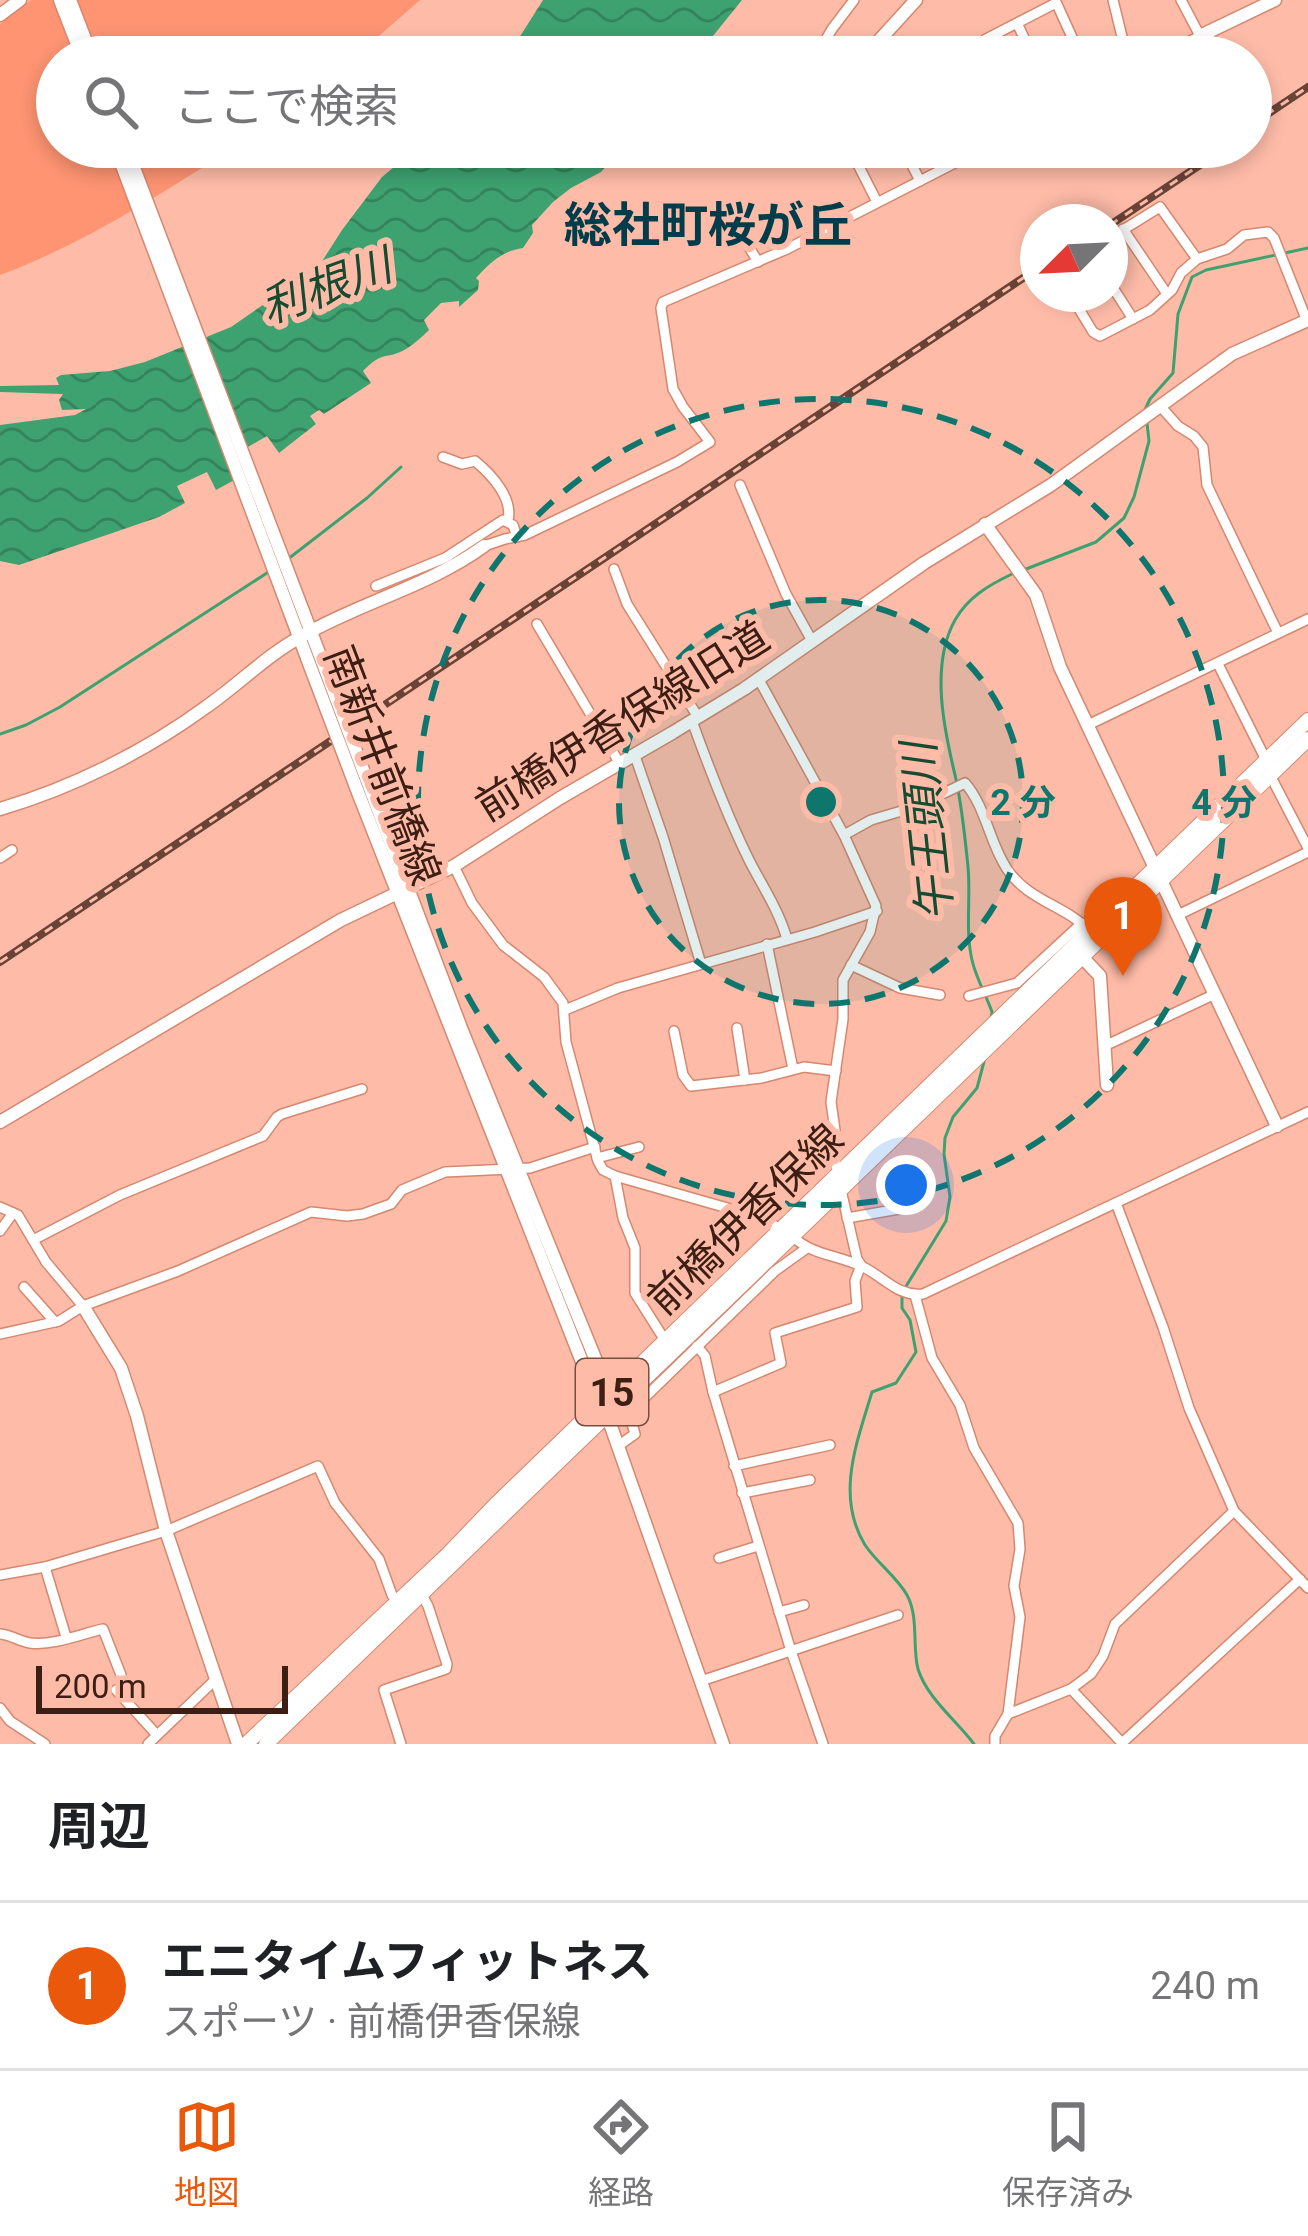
<!DOCTYPE html>
<html lang="ja">
<head>
<meta charset="utf-8">
<style>
	:root { --surface:#fff; --page:#f2f2f2; --text:#202124; --muted:#757577; --line:#e0e0e0; --accent:#ea580c }
	body { margin:0; font-family:Roboto,"Noto Sans JP",sans-serif; background:var(--page); color:var(--text) }
	.compass { position:absolute; left:1020px; top:204px; width:108px; height:108px; border-radius:50%; background:var(--surface); box-shadow:0 6px 18px #0003; rotate:246deg }
	.scale { position:absolute; left:36px; bottom:30px; width:252px; box-sizing:border-box; padding-left:12px; border:6px solid #3c1e14; border-top:0; font-size:33px; line-height:42px; white-space:nowrap; color:#3c1e14; -webkit-text-stroke:9px #febca8; paint-order:stroke }
	.you { position:absolute; left:906px; top:1185px; width:42px; height:42px; margin:-30px; border:9px solid #fff; border-radius:50%; background:#1a73e8; box-shadow:0 0 0 18px #1a73e833 }
	.badge { display:grid; place-items:center; width:78px; height:78px; border-radius:50%; background:var(--accent); color:#fff; font-size:39px; font-weight:700 }
	.pin { position:absolute; translate:-50% -99px; filter:drop-shadow(0 3px 6px #0008) }
	.pin::after { content:''; position:absolute; top:63px; width:42px; height:36px; background:inherit; clip-path:polygon(0 0,100% 0,50% 100%) }
	.list { margin:0; padding:0; list-style:none }
	h2 { display:flex; justify-content:space-between; align-items:center; height:156px; margin:0; padding:0 48px; font-size:51px }
	h2 small { font-size:39px; font-weight:400; color:var(--muted) }
	.list li { display:grid; grid-template-columns:78px 1fr auto; gap:36px; align-items:center; box-sizing:border-box; height:168px; padding:0 48px; border-top:3px solid var(--line) }
	.list b { display:block; font-size:45px; white-space:nowrap }
	.list p { margin:0; font-size:39px; white-space:nowrap; color:var(--muted) }
	.list em { font-size:39px; font-style:normal; color:var(--muted) }
	.icon { flex:none; width:66px; height:66px; fill:none; stroke:currentColor; stroke-width:2; stroke-linecap:round; stroke-linejoin:round }
	.map { position:relative; flex:none; width:1308px; height:1744px; overflow:hidden }
	.search { position:absolute; background:var(--surface); box-shadow:0 6px 18px #0003; left:36px; right:36px; top:36px; height:132px; display:flex; align-items:center; gap:30px; box-sizing:border-box; padding:0 42px; border-radius:66px; color:var(--muted); font-size:45px }
	.sheet { height:324px; background:var(--surface) }
	nav { display:flex; justify-content:space-around; align-items:center; box-sizing:border-box; height:168px; border-top:3px solid var(--line); background:var(--surface); font-size:33px; color:var(--muted) }
	nav a { display:grid; justify-items:center; gap:6px }
	nav .on { color:var(--accent) }
	.map>svg:first-child { display:block }
	.grass { fill:#fe9472 }
	.water { fill:url(#water-waves) }
	.lines { fill:none; stroke-linecap:round; stroke-linejoin:round }
	.stream { stroke:#3da270; stroke-width:3 }
	.street-casing { stroke:#d5876f; stroke-width:12 }
	.secondary-casing { stroke:#d5876f; stroke-width:15 }
	.primary-casing { stroke:#d5876f; stroke-width:16 }
	.street { stroke:#fff; stroke-width:9 }
	.secondary { stroke:#fff; stroke-width:12 }
	.primary { stroke:#fff; stroke-width:14 }
	.rail-casing { stroke:#6a4337; stroke-width:8 }
	.rail { stroke:#febca8; stroke-width:3; stroke-dasharray:9; stroke-linecap:butt }
	.secondary-bridge-casing { stroke:#d5876f; stroke-width:15; stroke-linecap:butt }
	.secondary-bridge { stroke:#fff; stroke-width:12 }
	.ring { fill:none; stroke:#0f766e; stroke-width:6; stroke-dasharray:21 15 }
	.labels { text-anchor:middle; stroke-width:12; stroke-linejoin:round; paint-order:stroke }
	.shield { fill:#febca8; stroke:#764d40; stroke-width:3 }
	.shield-label { font-size:39px; font-weight:bold; fill:#3c1e14 }
	.street-label { font-size:42px; fill:#3c1e14; stroke:#febca8 }
	.water-label { font-size:45px; font-style:italic; fill:#154b31; stroke:#febca8 }
	.quarter-label { font-size:48px; font-weight:bold; fill:#003c49; stroke:#febca8 }
	.centre { fill:#0f766e; stroke:#febca8; stroke-width:6 }
	.ring-label { font-size:36px; text-anchor:middle; font-weight:bold; fill:#0f766e; stroke:#febca8; stroke-width:12; stroke-linejoin:round; paint-order:stroke }
</style>
</head>
<body>
<div class="map">
<svg width="1308" height="1744" viewBox="0 0 1308 1744">
	<defs>
		<pattern id="water-waves" width="16" height="10" patternUnits="userSpaceOnUse" patternTransform="scale(3)"><rect width="16" height="10" fill="#3da270"/><path d="M0 5q4-4 8 0t8 0" fill="none" stroke="#34835b"/></pattern>
	</defs>
	<rect width="100%" height="100%" fill="#febca8"/>
	<!-- grass -->
	<path class="grass" d="M31,0H420L355,57H57V147H235C159,195 84,244 0,275V24Z"/>
	<!-- water -->
	<g class="water">
		<path d="M543,0H742L696,57H507Z"/>
		<path d="M418,147H622L601,172L571,188L553,202L532,225L533,233L523,248C502,251 491,262 476,278L479,281L478,290L459,307V301L441,303L424,320L429,330C422,337 414,344 406,349C385,361 385,349 363,371L371,383L324,414L319,410L310,416L316,424L279,453L267,436L241,451L251,471L216,490L207,472L177,486L185,503L159,517L19,565L0,561V425L75,415L86,409L62,410L59,400L63,394L0,392V386L59,385L56,378L61,375L110,371L145,362L231,327L319,266L342,230L382,177Z"/>
	</g>
	<g class="lines">
		<!-- stream -->
		<g class="stream">
			<path d="M1143,414L1150,399L1173,373L1178,314L1192,277L1206,270L1308,248"/>
			<path d="M288,559L367,498L401,467"/>
			<path d="M1026,569L1096,542L1124,518L1134,497L1149,441L1147,423"/>
			<path d="M0,734L26,725L60,707L270,571"/>
			<path d="M991,1019L992,1012C986,995 976,978 972,960C965,930 971,898 968,867C965,837 962,805 955,775C944,729 930,665 955,620C968,597 989,585 1012,574"/>
			<path d="M905,1288L946,1221L950,1197L944,1154L945,1138L953,1117L977,1088L985,1058"/>
			<path d="M902,1297V1308L910,1320L916,1352L896,1383L872,1392C857,1442 835,1496 865,1545C877,1563 897,1577 907,1595C919,1617 912,1646 918,1669C927,1698 956,1720 974,1744"/>
		</g>
		<!-- street casing -->
		<g class="street-casing">
			<g id="street">
				<path d="M1113,0L1127,57"/>
				<path d="M1056,2L1081,57"/>
				<path d="M1017,23L1033,57"/>
				<path d="M816,57L832,29L854,0"/>
				<path d="M987,57L982,43L986,39L1056,3"/>
				<path d="M1159,57L1200,36L1181,0"/>
				<path d="M849,147L877,202"/>
				<path d="M903,147L920,181"/>
				<path d="M730,215L758,262"/>
				<path d="M1123,229L1167,294"/>
				<path d="M1110,238L1160,207L1197,259"/>
				<path d="M1110,283L1133,319"/>
				<path d="M1070,294L1093,332L1100,336L1150,310L1172,290L1181,273L1197,259L1227,249L1244,235L1268,232L1274,238L1307,321"/>
				<path d="M1161,407L1178,426L1194,436L1203,447L1207,485L1278,633"/>
				<path d="M443,457L462,464L475,461C492,475 513,498 508,520"/>
				<path d="M740,485L786,594L811,639"/>
				<path d="M484,546L505,539L525,535L677,462L710,442L683,407L673,389L661,308L663,302L787,249L986,147"/>
				<path d="M614,569L627,604L698,717"/>
				<path d="M376,586L445,558L503,520L513,525L517,537"/>
				<path d="M537,624L620,764"/>
				<path d="M1218,664L1266,760"/>
				<path d="M758,678L844,835L876,906L870,932L843,980V1019L831,1102L835,1130L833,1153L838,1174"/>
				<path d="M692,721C709,768 727,816 750,862C763,887 779,911 787,939"/>
				<path d="M1088,725L1308,619"/>
				<path d="M635,756L663,837L701,964"/>
				<path d="M1270,775L1308,848"/>
				<path d="M844,835L871,820L915,807L965,783C986,807 989,842 1007,869C1027,900 1066,906 1090,931"/>
				<path d="M0,858L12,850"/>
				<path d="M454,866L472,903L503,945L544,977L563,1003L566,1042L598,1161L603,1170L615,1176L752,1215L782,1229"/>
				<path d="M1178,915L1308,852"/>
				<path d="M767,944L793,1069"/>
				<path d="M851,965L900,988L940,995"/>
				<path d="M969,996L1017,983L1082,923"/>
				<path d="M565,1010L618,988L815,932L877,911"/>
				<path d="M737,1028L745,1080"/>
				<path d="M674,1031L683,1075L691,1086L762,1078L804,1067L836,1071"/>
				<path d="M1104,1044L1111,1043L1215,994"/>
				<path d="M597,1158L639,1147"/>
				<path d="M615,1176L623,1218L635,1248V1293L666,1342"/>
				<path d="M1116,1203L1163,1327L1189,1408L1234,1511L1308,1588"/>
				<path d="M0,1207L18,1215L46,1262L83,1306"/>
				<path d="M847,1218L899,1209"/>
				<path d="M0,1231L13,1213"/>
				<path d="M793,1237C814,1256 839,1255 863,1267C884,1277 898,1297 923,1294L1308,1112"/>
				<path d="M33,1240L120,1195L263,1136L277,1117L282,1114L362,1089"/>
				<path d="M24,1287L55,1322"/>
				<path d="M915,1295L932,1358L960,1405L974,1448L1018,1523L1020,1549L1014,1586L1020,1617L1008,1714L1071,1689L1123,1744"/>
				<path d="M0,1334L59,1321L83,1306L178,1271L311,1212L347,1216L363,1214L391,1204L402,1190L445,1172L530,1168L595,1147"/>
				<path d="M697,1346L705,1356L713,1392L781,1363L775,1333L857,1307L855,1281L861,1265L857,1259L841,1190"/>
				<path d="M713,1392L791,1651L823,1744"/>
				<path d="M618,1446L635,1434L630,1417L635,1407L775,1271L807,1248"/>
				<path d="M734,1466L830,1445"/>
				<path d="M742,1493L810,1480"/>
				<path d="M719,1558L758,1546"/>
				<path d="M45,1567L66,1637"/>
				<path d="M0,1575L45,1567L166,1531L318,1466L335,1503L379,1559L392,1595L398,1602"/>
				<path d="M779,1612L804,1605"/>
				<path d="M0,1634C11,1635 19,1641 30,1643C53,1646 81,1634 103,1629L121,1675"/>
				<path d="M701,1681L898,1615"/>
				<path d="M1071,1689L1091,1674L1103,1656L1115,1624L1234,1511"/>
				<path d="M116,1690L157,1735"/>
				<path d="M0,1708L10,1721L45,1744"/>
				<path d="M1122,1743L1300,1579"/>
				<path d="M148,1744L216,1679"/>
				<path d="M401,1744L384,1690L446,1669L447,1664L428,1606L421,1593"/>
				<path d="M995,1744V1736L1008,1714"/>
			</g>
		</g>
		<!-- secondary casing -->
		<g class="secondary-casing">
			<g id="secondary">
				<path d="M60,0L82,57"/>
				<path d="M70,0L92,57"/>
				<path d="M0,15L20,0"/>
				<path d="M1200,36L1275,0"/>
				<path d="M864,57L916,0"/>
				<path d="M115,147L307,658"/>
				<path d="M126,147L319,653"/>
				<path d="M985,524L1036,595L1060,667L1277,1126"/>
				<path d="M371,791L461,1028L601,1373L603,1401L607,1415L723,1744"/>
				<path d="M359,795L590,1382L602,1400"/>
				<path d="M0,809C72,788 146,751 206,707C239,684 267,655 302,636C361,602 429,586 484,546"/>
				<path d="M1082,957L1100,976L1107,1085"/>
				<path d="M0,1122L341,920L454,866L560,798L672,733L744,689L924,563L1051,485L1232,354L1308,320"/>
				<path d="M83,1306L121,1368L137,1416L166,1531L238,1744"/>
			</g>
		</g>
		<!-- primary casing -->
		<g class="primary-casing">
			<g id="primary">
				<path d="M246,1744L448,1554L496,1504L1308,720"/>
				<path d="M266,1744L1308,739"/>
			</g>
		</g>
		<!-- street -->
		<use href="#street" class="street"/>
		<!-- secondary -->
		<use href="#secondary" class="secondary"/>
		<!-- primary -->
		<use href="#primary" class="primary"/>
		<!-- rail casing -->
		<g class="rail-casing">
			<g id="rail">
				<path d="M1251,125L1308,87"/>
				<path d="M1110,225L1227,147"/>
				<path d="M0,962L1038,268"/>
			</g>
		</g>
		<!-- rail -->
		<use href="#rail" class="rail"/>
		<!-- secondary-bridge casing -->
		<g class="secondary-bridge-casing">
			<g id="secondary-bridge">
				<path d="M319,653L371,791"/>
				<path d="M307,658L359,795"/>
			</g>
		</g>
		<!-- secondary-bridge -->
		<use href="#secondary-bridge" class="secondary-bridge"/>
	</g>
	<!-- distance rings -->
	<circle cx="821" cy="802" r="202" fill="#0f766e" fill-opacity=".12"/>
	<g class="ring">
		<circle cx="821" cy="802" r="202"/>
		<circle cx="821" cy="802" r="403"/>
	</g>
	<g class="labels">
		<!-- shield labels -->
		<rect class="shield" x="576" y="1359" width="72" height="66" rx="9"/>
		<g class="shield-label">
			<text x="612" y="1406">15</text>
		</g>
		<!-- street labels -->
		<g class="street-label">
			<text transform="translate(622 721) rotate(-32)" y="15">前橋伊香保線旧道</text>
			<text transform="translate(383 765) rotate(69)" y="15">南新井前橋線</text>
			<text transform="translate(745 1219) rotate(-44)" y="15">前橋伊香保線</text>
		</g>
		<!-- water labels -->
		<g class="water-label">
			<text transform="translate(326 286) rotate(-20)" y="16">利根川</text>
			<text transform="translate(927 832) rotate(-96)" y="16">午王頭川</text>
		</g>
		<!-- quarter labels -->
		<g class="quarter-label">
			<text x="708" y="242">総社町桜が丘</text>
		</g>
	</g>
	<circle cx="821" cy="802" r="18" class="centre"/>
	<g class="ring-label">
		<text x="1023" y="815">2 分</text>
		<text x="1224" y="815">4 分</text>
	</g>
</svg>
<svg class="compass" viewBox="-18 -18 36 36"><path d="M0-13l5 13h-10z" fill="#e53935"/><path d="M0 13l5-13h-10z" fill="#757577"/></svg>
<div class="scale">200 m</div>
<div class="you"></div>
<div class="pin badge" style="left:1123px;top:976px">1</div>
<div class="search"><svg class="icon" aria-label="search" viewBox="0 0 24 24"><circle cx="10" cy="10" r="6"/><path d="M15 15l6 6"/></svg>ここで検索</div>
</div>
<section class="sheet">
<h2>周辺<small></small></h2>
<ul class="list">
<li><span class="badge">1</span><div><b>エニタイムフィットネス</b><p>スポーツ · 前橋伊香保線</p></div><em>240 m</em></li>
</ul>
</section>
<nav>
<a class="on"><svg class="icon" aria-label="map" viewBox="0 0 24 24"><path d="M3 6l6-2 6 2 6-2v14l-6 2-6-2-6 2zM9 4v14M15 6v14"/></svg>地図</a>
<a><svg class="icon" aria-label="directions" viewBox="0 0 24 24"><path d="M12 3l9 9-9 9-9-9zM9 14v-3h6M13 9l2 2-2 2"/></svg>経路</a>
<a><svg class="icon" aria-label="saved" viewBox="0 0 24 24"><path d="M7 4h10v16l-5-4-5 4z"/></svg>保存済み</a>
</nav>
</body>
</html>
